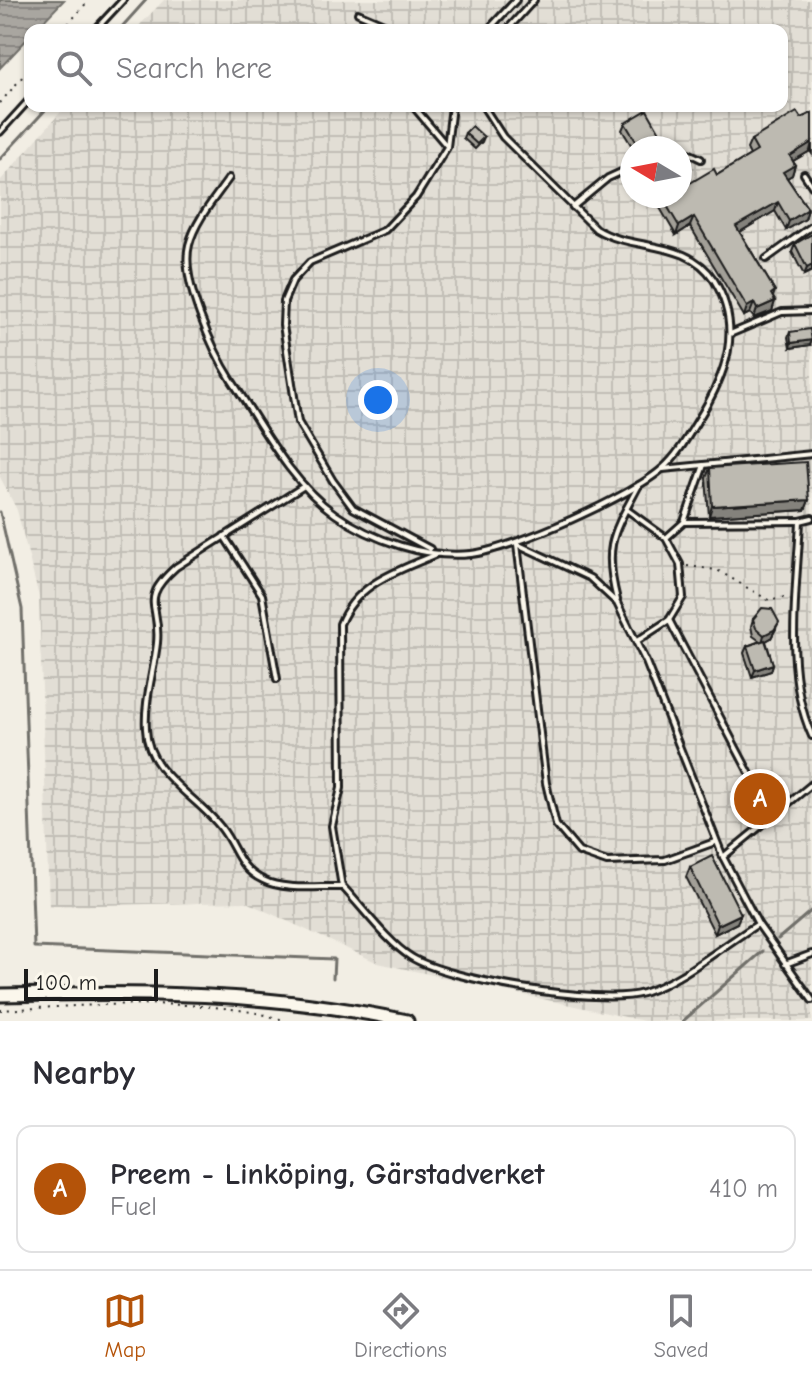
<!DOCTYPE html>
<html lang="en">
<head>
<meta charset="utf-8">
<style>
	:root { --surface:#fff; --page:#f7f7f7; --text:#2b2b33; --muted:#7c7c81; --line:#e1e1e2; --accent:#b45309 }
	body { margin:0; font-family:"Comic Neue",sans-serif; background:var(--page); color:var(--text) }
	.compass { position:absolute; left:620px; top:136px; width:72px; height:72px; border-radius:50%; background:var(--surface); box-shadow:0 2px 6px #0004; rotate:280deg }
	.scale { position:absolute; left:24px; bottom:20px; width:134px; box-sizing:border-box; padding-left:8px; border:4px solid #1c1c1c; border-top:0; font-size:22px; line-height:28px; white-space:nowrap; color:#1c1c1c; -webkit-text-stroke:6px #fbf7ec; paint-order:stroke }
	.you { position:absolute; left:378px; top:400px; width:28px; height:28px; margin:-20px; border:6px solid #fff; border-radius:50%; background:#1a73e8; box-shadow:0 0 0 12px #1a73e833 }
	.badge { display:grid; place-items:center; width:52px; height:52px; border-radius:50%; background:var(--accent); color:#fff; font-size:26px; font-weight:700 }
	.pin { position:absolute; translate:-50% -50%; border:4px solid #fff; box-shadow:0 2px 8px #0006 }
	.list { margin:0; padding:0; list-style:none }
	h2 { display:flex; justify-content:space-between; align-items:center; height:104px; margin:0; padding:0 32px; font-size:34px }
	h2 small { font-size:26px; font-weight:400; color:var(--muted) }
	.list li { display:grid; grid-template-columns:52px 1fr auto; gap:24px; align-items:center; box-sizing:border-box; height:128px; margin:0 16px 16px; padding:0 16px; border:2px solid var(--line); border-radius:16px }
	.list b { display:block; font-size:30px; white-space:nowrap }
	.list p { margin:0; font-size:26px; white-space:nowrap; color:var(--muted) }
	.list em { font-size:26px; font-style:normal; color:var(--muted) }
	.icon { flex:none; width:44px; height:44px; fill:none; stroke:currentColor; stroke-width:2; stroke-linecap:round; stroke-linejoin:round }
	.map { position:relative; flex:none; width:812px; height:1021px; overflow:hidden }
	.search { position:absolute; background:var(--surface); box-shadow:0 2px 6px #0004; left:24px; right:24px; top:24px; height:88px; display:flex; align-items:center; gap:20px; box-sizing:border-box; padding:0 28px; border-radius:16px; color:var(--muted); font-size:30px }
	.sheet { height:248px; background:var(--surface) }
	nav { display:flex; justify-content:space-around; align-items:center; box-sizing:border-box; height:112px; border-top:2px solid var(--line); background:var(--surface); font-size:22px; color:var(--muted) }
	nav a { display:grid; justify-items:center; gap:4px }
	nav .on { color:var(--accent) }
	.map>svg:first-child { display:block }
	.industrial { fill:url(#industrial-grid); fill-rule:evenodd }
	.water { fill:url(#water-rules); stroke:#716f6b; stroke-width:2 }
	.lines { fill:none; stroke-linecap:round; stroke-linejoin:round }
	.stream { stroke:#716f6b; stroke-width:3 }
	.lane-casing { stroke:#1c1c1c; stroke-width:10 }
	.secondary-casing { stroke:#1c1c1c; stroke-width:17 }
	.path { stroke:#1c1c1c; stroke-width:2; stroke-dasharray:2 6; stroke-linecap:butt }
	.lane { stroke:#fbf7ec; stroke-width:4 }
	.secondary { stroke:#fbf7ec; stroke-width:11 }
	.wall { fill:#a3a098; stroke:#1c1c1c; stroke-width:2 }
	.shaded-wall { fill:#84827c; stroke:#1c1c1c; stroke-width:2 }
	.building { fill:#bdbab1; stroke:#1c1c1c; stroke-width:2 }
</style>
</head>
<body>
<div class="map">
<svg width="812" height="1021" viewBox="0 0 812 1021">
	<defs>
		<pattern id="industrial-grid" width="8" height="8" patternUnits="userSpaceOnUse" patternTransform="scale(2)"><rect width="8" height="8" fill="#e2ded5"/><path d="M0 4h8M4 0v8" fill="none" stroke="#c1beb6"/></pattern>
		<pattern id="water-rules" width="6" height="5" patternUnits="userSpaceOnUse" patternTransform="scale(2)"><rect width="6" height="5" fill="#a9a6a0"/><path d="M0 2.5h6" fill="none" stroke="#898682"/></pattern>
	</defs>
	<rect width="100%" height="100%" fill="#f2eee4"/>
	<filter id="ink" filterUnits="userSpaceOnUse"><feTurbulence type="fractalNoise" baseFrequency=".0125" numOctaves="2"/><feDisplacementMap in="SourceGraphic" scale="16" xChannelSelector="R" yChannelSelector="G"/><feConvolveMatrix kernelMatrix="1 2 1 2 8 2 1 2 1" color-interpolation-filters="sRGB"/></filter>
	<g filter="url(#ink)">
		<!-- industrial -->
		<path class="industrial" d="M164,0H812V1021H644L378,963L246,902L49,906L39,597L17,510L0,477V181L66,106H782V30H135ZM632,148H680V196H632Z"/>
		<!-- water -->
		<path class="water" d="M0,0H64L35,30H30V36L0,68Z"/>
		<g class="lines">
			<!-- stream -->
			<g class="stream">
				<path d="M119,30L146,0"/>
				<path d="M0,159L49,106"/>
				<path d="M0,512L22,609L34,947L334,959L333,978"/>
				<path d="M778,939L812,910"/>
				<path d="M683,1021L763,951"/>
			</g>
			<!-- lane casing -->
			<g class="lane-casing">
				<g id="lane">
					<path d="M358,13L398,30"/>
					<path d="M95,30L123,0"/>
					<path d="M488,30L516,0"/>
					<path d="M507,30L534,0"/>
					<path d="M413,106L446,145"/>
					<path d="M0,132L30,99"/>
					<path d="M680,149L701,159"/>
					<path d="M804,174L812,186"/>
					<path d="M229,178C215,198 195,221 189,245C180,280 213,351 232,381C262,426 290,482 335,514C372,540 426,559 471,554C511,550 634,495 663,468C678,455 688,436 698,420C726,375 744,329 714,280C687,238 633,252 596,229L503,137L483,106"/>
					<path d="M573,207L608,178L632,167"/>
					<path d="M766,259L812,226"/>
					<path d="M730,334L782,312L812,311"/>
					<path d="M663,469L812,454"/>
					<path d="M304,486L176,567C138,601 161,604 157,643C154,671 144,701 146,729C147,774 199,797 222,829C237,849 238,868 263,880C284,891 319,886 342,887L332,826L341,788L340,624C357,582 399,571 437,554"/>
					<path d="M626,509L666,538L680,564L683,597L669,620L637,641"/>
					<path d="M812,518L800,521C797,589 783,672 812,736"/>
					<path d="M684,522L704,465"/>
					<path d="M224,536L262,595L277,679"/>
					<path d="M666,538L684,522L800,521"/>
					<path d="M517,544L546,783L556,825L579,852L607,862L665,860L715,842"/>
					<path d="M517,544L590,578L617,603L646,662L723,857"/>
					<path d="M430,549L353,508L333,481L298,422L283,325L284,301L293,280L310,262L385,230L416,197L447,147L452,106"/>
					<path d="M617,600C603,545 613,534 639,485"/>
					<path d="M669,620L754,782L776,813"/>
					<path d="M812,784L723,857L758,924L812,1000"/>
					<path d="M343,887C362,907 388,943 411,957C447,980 601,1006 643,993C683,980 722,946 758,924"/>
					<path d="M785,964L812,954"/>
				</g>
			</g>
			<!-- secondary casing -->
			<g class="secondary-casing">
				<path id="secondary" d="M0,995C137,991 272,992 407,1021"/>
			</g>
			<!-- path -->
			<g class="path">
				<path d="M63,30L89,0"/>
				<path d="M0,103L30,68"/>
				<path d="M687,566L717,570L770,601L788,596"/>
				<path d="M0,1010C80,1006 212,995 286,1021"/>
			</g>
			<!-- lane -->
			<use href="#lane" class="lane"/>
			<!-- secondary -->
			<use href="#secondary" class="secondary"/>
		</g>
		<!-- wall -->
		<g class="wall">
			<path d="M812,113V154L810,151L793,161L795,165L792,175L787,178L808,209L805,219L786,230L775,211L740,232L775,291L773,297L775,301L772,311L754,318L750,313L744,316L690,226L676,235L660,208L663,199L717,175L750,155L747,149L751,140Z"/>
			<path d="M625,123L660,146L656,148H633L622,130Z"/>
			<path d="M465,133L484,137L482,142L475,149L463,138Z"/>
			<path d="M795,244L812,271L804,275L792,252Z"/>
			<path d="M790,332L810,345L790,348L788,337Z"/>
			<path d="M710,468L809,500L805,510L709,516L706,478Z"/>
			<path d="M753,619L776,629L771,638L766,641L773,664L771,671L752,677L744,653L747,646L760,641L753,636L751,626Z"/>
			<path d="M690,867L737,923L715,934L686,877Z"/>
		</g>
		<!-- shaded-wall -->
		<g class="shaded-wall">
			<path d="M663,138L660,146L656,148H646Z"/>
			<path d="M812,142L810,151L786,165L790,156Z"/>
			<path d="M795,165L792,175L780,182L783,172Z"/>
			<path d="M778,202L775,211L733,236L736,226Z"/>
			<path d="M808,209L805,219L786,230L789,221Z"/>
			<path d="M694,217L690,226L676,235L679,226Z"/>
			<path d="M812,265V271L804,275L807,268Z"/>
			<path d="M775,301L772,311L754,318L757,309Z"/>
			<path d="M754,303L750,313L744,316L747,307Z"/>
			<path d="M812,340L810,345L790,348L791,343Z"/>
			<path d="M809,500L805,510L709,516L712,506Z"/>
			<path d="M779,622L771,638L762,643L764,635Z"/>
			<path d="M773,664L771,671L752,677L755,670Z"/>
			<path d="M741,914L737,923L715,934L718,925Z"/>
		</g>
		<!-- building -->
		<g class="building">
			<path d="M647,110L663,138L646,148H640L625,123Z"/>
			<path d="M797,112L801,118L812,113V142L790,156L795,165L783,172L808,209L789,221L778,202L736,226L775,291L771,294L775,301L757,309L754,303L747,307L694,217L679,226L663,199L668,196H680V189L714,169L717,175L757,151L751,140Z"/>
			<path d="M472,126L484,137L477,144L465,133Z"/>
			<path d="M812,234V265L807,268L795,244Z"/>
			<path d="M810,329L812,340L791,343L790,332Z"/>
			<path d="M806,462L809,500L712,506L710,468Z"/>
			<path d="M762,608L772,609L779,622L774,630L764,635L756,628L753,619Z"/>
			<path d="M765,640L773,664L755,670L747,646Z"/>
			<path d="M712,856L741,914L718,925L690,867Z"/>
		</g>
	</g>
</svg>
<svg class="compass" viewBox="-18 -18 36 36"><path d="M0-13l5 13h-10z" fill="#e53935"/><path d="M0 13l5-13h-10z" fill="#7c7c81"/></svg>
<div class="scale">100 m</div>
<div class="you"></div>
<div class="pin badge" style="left:760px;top:799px">A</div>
<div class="search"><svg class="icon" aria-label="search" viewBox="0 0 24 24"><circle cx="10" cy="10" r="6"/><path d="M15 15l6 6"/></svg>Search here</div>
</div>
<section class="sheet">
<h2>Nearby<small></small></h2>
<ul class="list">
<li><span class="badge">A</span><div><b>Preem - Linköping, Gärstadverket</b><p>Fuel</p></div><em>410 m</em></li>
</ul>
</section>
<nav>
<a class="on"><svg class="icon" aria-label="map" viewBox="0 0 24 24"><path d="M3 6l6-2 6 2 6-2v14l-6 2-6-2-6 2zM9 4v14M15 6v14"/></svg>Map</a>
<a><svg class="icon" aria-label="directions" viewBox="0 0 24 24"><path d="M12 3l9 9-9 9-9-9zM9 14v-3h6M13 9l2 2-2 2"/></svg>Directions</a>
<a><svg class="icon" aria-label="saved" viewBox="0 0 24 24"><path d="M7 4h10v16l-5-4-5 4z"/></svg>Saved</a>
</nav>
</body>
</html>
